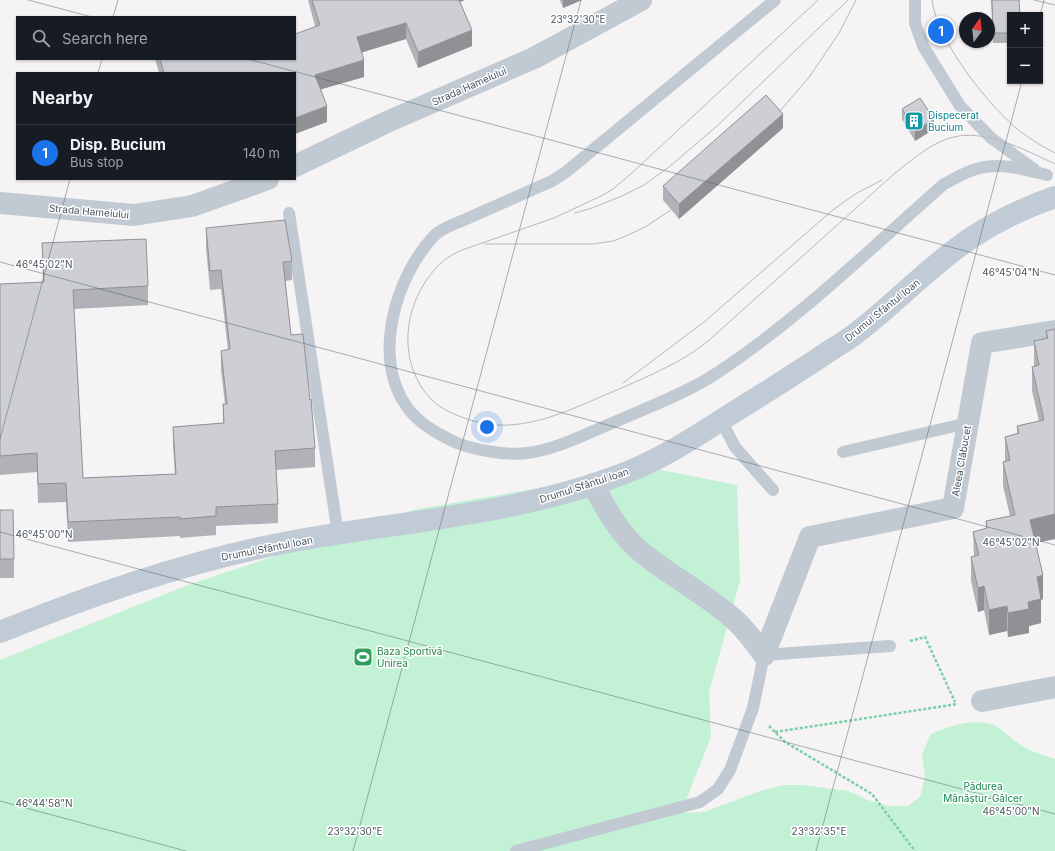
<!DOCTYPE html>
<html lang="en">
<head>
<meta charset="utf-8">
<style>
	:root { --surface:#171b24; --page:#242831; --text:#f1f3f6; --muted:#9ea1a6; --line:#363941; --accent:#1a73e8 }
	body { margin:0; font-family:Inter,sans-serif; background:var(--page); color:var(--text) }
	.controls { position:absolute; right:12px; top:12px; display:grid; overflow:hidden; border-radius:0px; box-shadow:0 1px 3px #0004 }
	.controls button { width:36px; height:36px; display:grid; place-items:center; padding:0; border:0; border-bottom:1px solid var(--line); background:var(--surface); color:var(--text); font:20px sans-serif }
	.compass { position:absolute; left:959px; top:12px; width:36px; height:36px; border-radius:50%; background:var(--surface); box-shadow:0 1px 3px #0004; rotate:15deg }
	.you { position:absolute; left:487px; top:427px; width:14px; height:14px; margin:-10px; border:3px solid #fff; border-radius:50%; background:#1a73e8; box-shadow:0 0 0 6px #1a73e833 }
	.badge { display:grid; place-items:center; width:26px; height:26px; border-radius:50%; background:var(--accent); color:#fff; font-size:13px; font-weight:700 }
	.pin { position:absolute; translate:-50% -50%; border:2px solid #fff; box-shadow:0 1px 4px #0006 }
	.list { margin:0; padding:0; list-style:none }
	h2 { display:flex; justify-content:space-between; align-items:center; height:52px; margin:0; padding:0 16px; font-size:17px }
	h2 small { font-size:13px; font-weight:400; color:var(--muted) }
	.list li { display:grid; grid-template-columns:26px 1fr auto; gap:12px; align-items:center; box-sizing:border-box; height:56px; padding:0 16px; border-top:1px solid var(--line) }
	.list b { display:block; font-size:15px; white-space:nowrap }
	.list p { margin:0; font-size:13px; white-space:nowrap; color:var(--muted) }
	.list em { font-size:13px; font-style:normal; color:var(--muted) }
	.icon { flex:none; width:22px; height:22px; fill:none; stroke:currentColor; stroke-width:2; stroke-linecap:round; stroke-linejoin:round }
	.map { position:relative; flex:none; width:1055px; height:851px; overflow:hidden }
	.search { position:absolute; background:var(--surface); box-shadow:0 1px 3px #0004; left:16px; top:16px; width:280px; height:44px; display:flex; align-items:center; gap:10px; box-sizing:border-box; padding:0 14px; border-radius:0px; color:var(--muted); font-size:15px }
	.panel { position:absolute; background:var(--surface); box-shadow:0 1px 3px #0004; left:16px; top:72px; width:280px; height:108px; border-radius:0px }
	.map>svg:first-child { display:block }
	.green { fill:#c3f1d5 }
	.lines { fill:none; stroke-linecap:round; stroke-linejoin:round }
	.path { stroke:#7ad0a6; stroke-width:2.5; stroke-dasharray:3 2; stroke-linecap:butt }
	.lane { stroke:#c1cad2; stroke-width:12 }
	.street { stroke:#c1cad2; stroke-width:22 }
	.secondary { stroke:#c1cbd6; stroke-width:22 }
	.tram { stroke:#b5b8bd; stroke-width:1 }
	.wall { fill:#b0b2b7 }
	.shaded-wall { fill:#909195 }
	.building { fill:#cdcfd5; stroke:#909195 }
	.ticks { fill:none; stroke:#4a5661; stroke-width:1; stroke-opacity:0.45 }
	.labels { text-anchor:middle; stroke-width:3; stroke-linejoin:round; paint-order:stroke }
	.street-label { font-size:10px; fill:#4a5661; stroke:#fff }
	.culture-label { font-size:10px; fill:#0d838f; stroke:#fff; text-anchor:start }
	.leisure-label { font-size:10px; fill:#27864d; stroke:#fff; text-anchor:start }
	.park-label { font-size:10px; fill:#17864f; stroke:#fff }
	.ticks-label { font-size:10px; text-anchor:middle; fill:#4a5661; stroke:#fff; stroke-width:3; stroke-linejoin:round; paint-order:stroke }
</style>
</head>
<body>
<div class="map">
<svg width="1055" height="851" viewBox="0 0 1055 851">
	<rect width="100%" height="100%" fill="#f5f3f3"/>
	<!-- green -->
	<path class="green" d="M651,468L737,485L740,581L709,692L711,737L681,813L704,812L763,790L784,785H805L848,791L868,800L888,806H908L920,797L925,777L922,754L931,734C950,726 970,719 991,724C1002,727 1011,740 1021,745C1031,752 1044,755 1055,759V851H0V660L188,585L413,510Z"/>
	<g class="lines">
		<!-- path -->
		<g class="path">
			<path d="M910,641L925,637L955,702"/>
			<path d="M769,726L785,742L872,794L915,851"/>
			<path d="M775,732L958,704"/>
		</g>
		<!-- lane -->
		<g class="lane">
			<path d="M775,0L566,172L552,181C522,194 494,207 464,220C455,224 442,228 435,235C396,275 371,358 407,407C419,424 438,434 457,443C475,450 508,456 527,453C556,450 590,432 617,421C651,406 689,392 720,371C801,317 871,248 944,184C954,179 965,172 976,169C1000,162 1023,169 1047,175"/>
			<path d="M915,0V23L923,46L960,106L991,138L1034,169"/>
			<path d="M289,213L338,534"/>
			<path d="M721,420L735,447L773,490"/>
			<path d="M843,452L968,423"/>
			<path d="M516,851L700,802L718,789L730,770L753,708L764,655L890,646"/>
		</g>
		<!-- street -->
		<g class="street">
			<path d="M295,166L387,122L534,58L641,0"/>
			<path d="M0,203L134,215L192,206L268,179"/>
			<path d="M593,484C605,508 619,533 640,551C671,577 708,595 737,622C747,632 756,644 764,655"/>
			<path d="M764,655L810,537L953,508L982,343L1055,331"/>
			<path d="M982,701L1055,687"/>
		</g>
		<!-- secondary -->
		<path class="secondary" d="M0,632C93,594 190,560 289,542C401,521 518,515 625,473C667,457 704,431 742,407C767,392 791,376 816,360C828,351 842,344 855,334C895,304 929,266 971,238C997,221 1026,207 1055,197"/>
		<!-- tram -->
		<g class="tram">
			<path d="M818,0L632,173L613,189L601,196L554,218L462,250C453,254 444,259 437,267C404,302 396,359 429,397C441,411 464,419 482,423C524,432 568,411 605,395C631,384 657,373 682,359C691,354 699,348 707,342L894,174C911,161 927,146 947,139C981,126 1025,150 1055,164"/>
			<path d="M932,0C936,40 990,108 1021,132C1032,140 1043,147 1055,153"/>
			<path d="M774,118L810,76L839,33L856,0"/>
			<path d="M575,213L592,208L622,196L644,185L669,167L717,126L848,0"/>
			<path d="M485,244H593L613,241L626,236L645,227L671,210"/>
			<path d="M623,383L704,322L834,209L857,193L882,180"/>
		</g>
	</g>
	<!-- wall -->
	<g class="wall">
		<path d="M308,0H465L460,2L472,46L418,68L406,39L361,52L364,77L321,89L327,122L295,73H159L155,59H295L315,26Z"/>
		<path d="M560,0H582L563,8Z"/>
		<path d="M991,0H1019L1010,15V43H993Z"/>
		<path d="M902,109L934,129L915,141L902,119Z"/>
		<path d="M783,128L679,219L663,200V186Z"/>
		<path d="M206,228L292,261V280L285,281L291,335L315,448V467L276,470L278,504V523L216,526V535L180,538V536L68,542L66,502L38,503L37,472L0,475V284L43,282L42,243L148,286V305L74,309L83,478L175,474L173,446V427L223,423V404H225L221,370V351L228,350L221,289L210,290L206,248Z"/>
		<path d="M1055,329V539L1035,543L1043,599L1041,600V623L1029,626V633L1008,637L1007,631L989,635L984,610L978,612L971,581V557H974L973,532L986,529V521L1010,516L1003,486V462L1005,461V437L1017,434V426L1039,421L1032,391V367L1034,366V341L1046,338V331Z"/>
		<path d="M0,510L14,559V578H0Z"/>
	</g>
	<!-- shaded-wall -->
	<g class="shaded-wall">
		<path d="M454,0H465L454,4Z"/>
		<path d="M563,0H582L563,8Z"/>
		<path d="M406,23V39L357,54V37Z"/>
		<path d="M472,30V46L418,68V52Z"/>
		<path d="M364,60V77L315,91V75Z"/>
		<path d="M327,106V122L295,134V118Z"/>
		<path d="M783,114V128L679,219V204Z"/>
		<path d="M934,119V129L915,141V131Z"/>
		<path d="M1055,514V539L1030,544V520Z"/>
		<path d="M1043,575V599L1041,600V623L1029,626V633L1008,637V613L1028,602L1037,577Z"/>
		<path d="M984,586V610L978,612V588Z"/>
		<path d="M1007,606V631L989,635V610Z"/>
	</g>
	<!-- building -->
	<g class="building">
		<path d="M312,0H459L472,30L418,52L406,23L357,37L364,60L315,75L327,106L295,118V73H164L160,59H295V34L320,25Z"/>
		<path d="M992,0H1019L1020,15H1010V33H993Z"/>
		<path d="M766,95L783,114L679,204L663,186Z"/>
		<path d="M920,98L934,119L915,131L902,109Z"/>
		<path d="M285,220L292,261L283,262L291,335L303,334L310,400L311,399L315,448L275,451L278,504L216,507V516L180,519V517L68,522L66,483L38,484L37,453L0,456V284L44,282L42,243L146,239L148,286L73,290L83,478L176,474L173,427L224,423L223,404H227L221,351L230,349L221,270L210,271L206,228Z"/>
		<path d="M1055,329V514L1030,520L1043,575L1037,577L1041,599L1028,602L1029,609L1008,613L1007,606L989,610L984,586L978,588L971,557L979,555L973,532L987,528L986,521L1015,515L1003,462L1010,460L1005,437L1019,433L1017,426L1044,420L1032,367L1039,365L1034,341L1048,338L1046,331Z"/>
		<path d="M0,510H13L14,559H0Z"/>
	</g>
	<!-- ticks -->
	<path class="ticks" d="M28,0L92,17M1034,0L1055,5M1040,15L1044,0M113,17L118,0M248,59L1055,275M98,73L102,59M0,262L1055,545M0,439L70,179M0,532L1055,814M0,801L186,851M353,851L581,0M816,851L1022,81"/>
	<!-- icons -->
	<defs>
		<g id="building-square" transform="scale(1)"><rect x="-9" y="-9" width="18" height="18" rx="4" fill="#0f9aa8" stroke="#fff"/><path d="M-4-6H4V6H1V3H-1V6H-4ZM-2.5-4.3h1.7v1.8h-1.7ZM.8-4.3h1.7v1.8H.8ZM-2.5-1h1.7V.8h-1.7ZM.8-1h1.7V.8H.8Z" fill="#fff"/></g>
		<g id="stadium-square" transform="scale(1)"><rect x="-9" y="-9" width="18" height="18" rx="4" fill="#2e9e5b" stroke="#fff"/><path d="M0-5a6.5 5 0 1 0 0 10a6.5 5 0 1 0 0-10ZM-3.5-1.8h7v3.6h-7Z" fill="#fff"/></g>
	</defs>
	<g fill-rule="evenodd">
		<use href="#building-square" x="914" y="121"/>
		<use href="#stadium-square" x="363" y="657"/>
	</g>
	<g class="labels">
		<!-- street labels -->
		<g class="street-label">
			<text transform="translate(469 86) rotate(-24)" y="4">Strada Hameiului</text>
			<text transform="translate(89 211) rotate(5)" y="4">Strada Hameiului</text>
			<text transform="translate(882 310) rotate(-39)" y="4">Drumul Sfântul Ioan</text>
			<text transform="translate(961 461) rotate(-80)" y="4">Aleea Clăbucet</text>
			<text transform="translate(584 485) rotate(-18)" y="4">Drumul Sfântul Ioan</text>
			<text transform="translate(267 548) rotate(-11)" y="4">Drumul Sfântul Ioan</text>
		</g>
		<!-- culture labels -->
		<g class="culture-label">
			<text x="928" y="119">Dispecerat<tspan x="928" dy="12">Bucium</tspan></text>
		</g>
		<!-- leisure labels -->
		<g class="leisure-label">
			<text x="377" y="655">Baza Sportivă<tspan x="377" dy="12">Unirea</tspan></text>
		</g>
		<!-- park labels -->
		<g class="park-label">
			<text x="983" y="790">Pădurea<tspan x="983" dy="12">Mănăștur-Gălcer</tspan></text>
		</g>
	</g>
	<g class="ticks-label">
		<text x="578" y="23">23°32'30"E</text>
		<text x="44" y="268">46°45'02"N</text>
		<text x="1011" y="276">46°45'04"N</text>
		<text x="44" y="538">46°45'00"N</text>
		<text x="1011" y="546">46°45'02"N</text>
		<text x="44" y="807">46°44'58"N</text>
		<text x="1011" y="815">46°45'00"N</text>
		<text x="355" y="835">23°32'30"E</text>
		<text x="819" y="835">23°32'35"E</text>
	</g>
</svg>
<div class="controls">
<button>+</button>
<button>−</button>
</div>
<svg class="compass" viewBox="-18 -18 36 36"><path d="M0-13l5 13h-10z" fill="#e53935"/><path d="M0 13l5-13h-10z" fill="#9ea1a6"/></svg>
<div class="you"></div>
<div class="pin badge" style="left:941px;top:31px">1</div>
<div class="search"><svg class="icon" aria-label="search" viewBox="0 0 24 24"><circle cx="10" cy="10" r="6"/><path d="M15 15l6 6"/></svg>Search here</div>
<section class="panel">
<h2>Nearby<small></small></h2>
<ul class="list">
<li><span class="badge">1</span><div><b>Disp. Bucium</b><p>Bus stop</p></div><em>140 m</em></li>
</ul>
</section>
</div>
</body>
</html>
